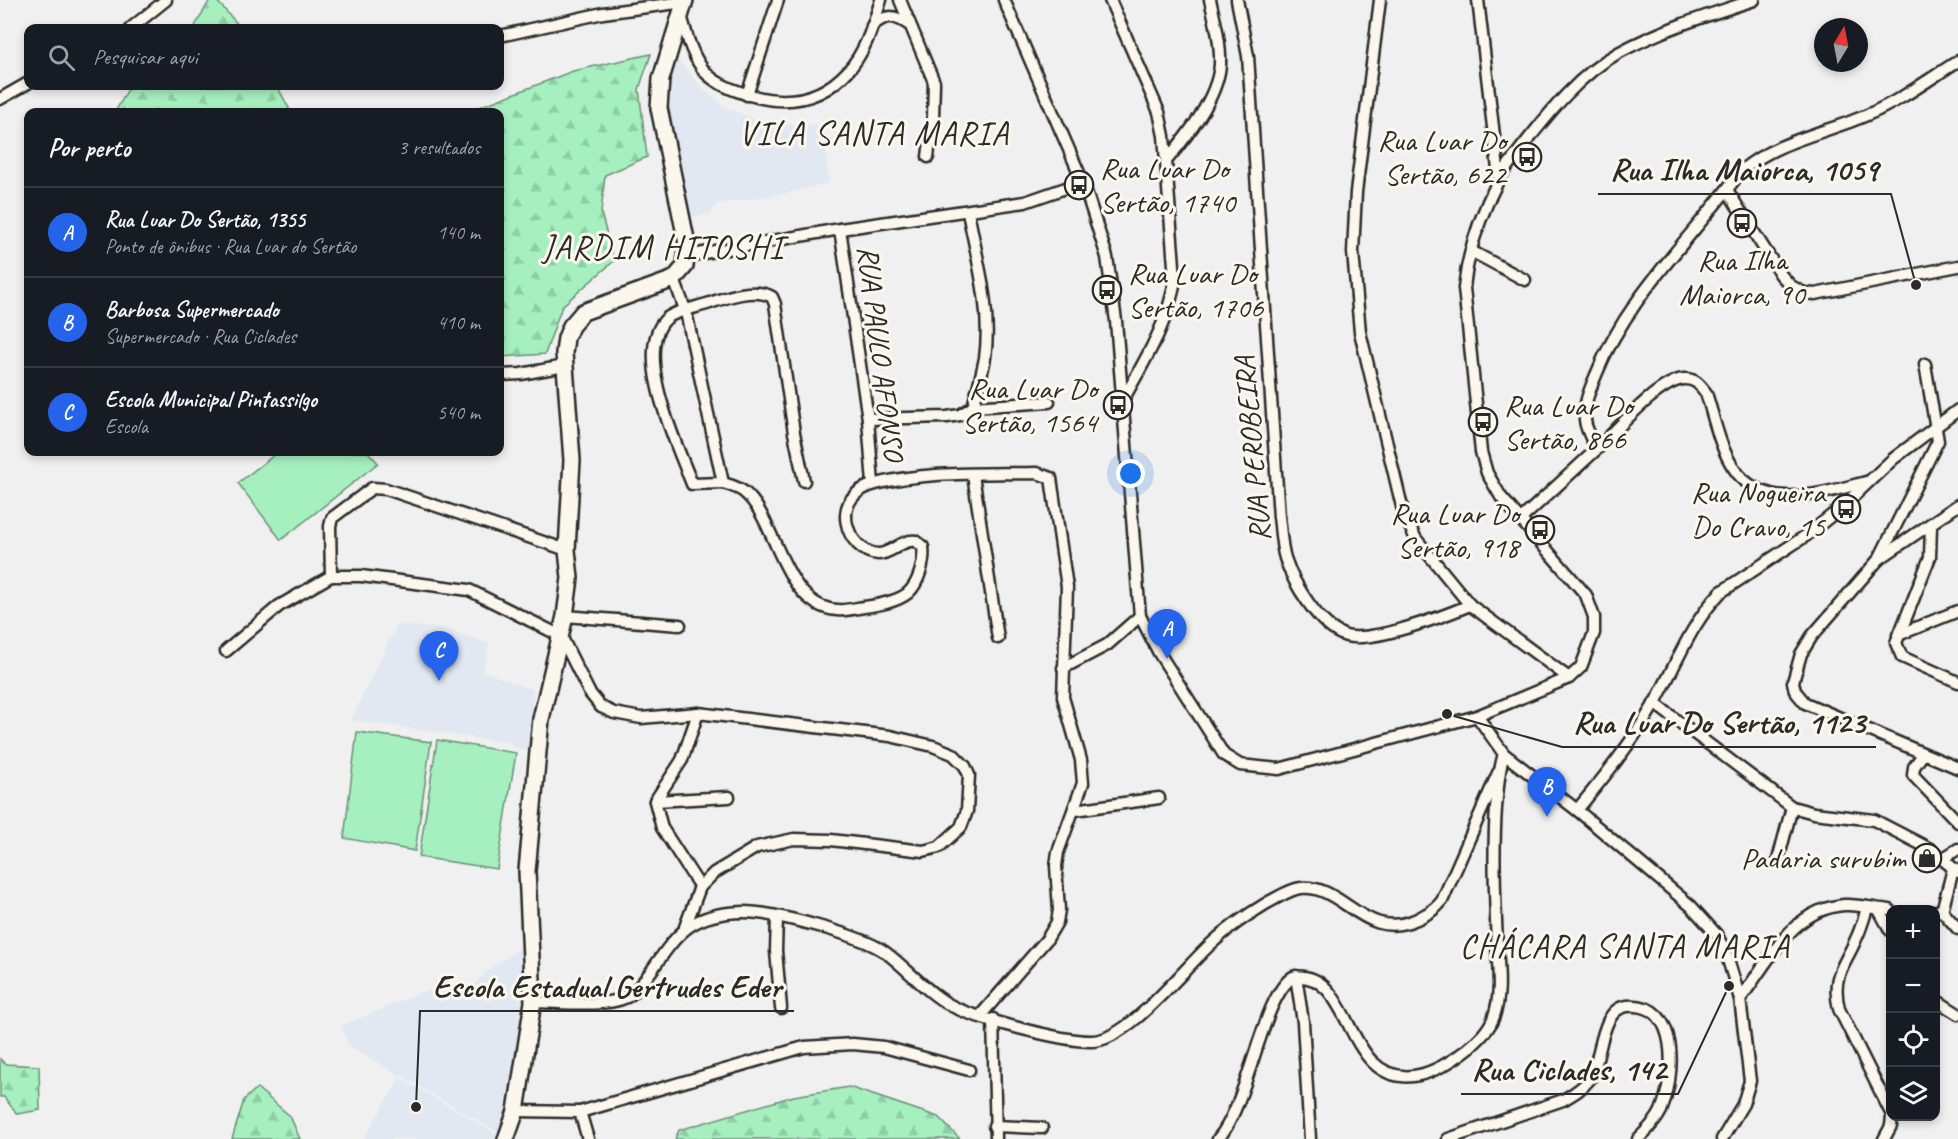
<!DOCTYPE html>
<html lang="pt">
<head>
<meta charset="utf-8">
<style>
	:root { --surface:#171b24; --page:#242831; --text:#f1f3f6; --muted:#9ea1a6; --line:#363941; --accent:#2563eb }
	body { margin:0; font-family:Caveat,sans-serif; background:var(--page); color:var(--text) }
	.controls { position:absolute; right:18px; bottom:18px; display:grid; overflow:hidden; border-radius:12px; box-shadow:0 3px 9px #0003 }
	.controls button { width:54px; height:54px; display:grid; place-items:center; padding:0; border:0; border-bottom:2px solid var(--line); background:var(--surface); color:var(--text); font:30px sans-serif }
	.compass { position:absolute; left:1814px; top:18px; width:54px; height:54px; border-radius:50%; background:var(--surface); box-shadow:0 3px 9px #0003; rotate:10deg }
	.you { position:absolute; left:1131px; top:474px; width:21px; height:21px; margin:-15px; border:4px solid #fff; border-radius:50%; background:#1a73e8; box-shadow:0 0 0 9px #1a73e833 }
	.badge { display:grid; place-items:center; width:39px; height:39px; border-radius:50%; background:var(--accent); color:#fff; font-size:20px; font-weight:700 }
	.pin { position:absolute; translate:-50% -50px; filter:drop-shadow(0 2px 3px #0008) }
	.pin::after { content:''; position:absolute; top:32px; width:21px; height:18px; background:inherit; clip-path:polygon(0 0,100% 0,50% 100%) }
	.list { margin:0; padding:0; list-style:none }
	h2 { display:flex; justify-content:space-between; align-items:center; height:78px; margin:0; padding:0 24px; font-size:26px }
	h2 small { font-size:20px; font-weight:400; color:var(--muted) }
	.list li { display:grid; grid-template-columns:39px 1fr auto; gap:18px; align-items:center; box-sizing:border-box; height:90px; padding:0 24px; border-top:2px solid var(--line) }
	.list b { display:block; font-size:22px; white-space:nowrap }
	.list p { margin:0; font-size:20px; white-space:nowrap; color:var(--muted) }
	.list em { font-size:20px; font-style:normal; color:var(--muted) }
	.icon { flex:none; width:33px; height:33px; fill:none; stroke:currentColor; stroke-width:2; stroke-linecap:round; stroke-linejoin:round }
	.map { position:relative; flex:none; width:1958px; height:1139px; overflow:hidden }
	.search { position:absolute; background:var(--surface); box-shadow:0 3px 9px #0003; left:24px; top:24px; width:480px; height:66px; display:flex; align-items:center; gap:15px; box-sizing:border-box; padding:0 21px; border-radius:12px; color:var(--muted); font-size:22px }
	.panel { position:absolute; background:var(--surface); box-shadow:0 3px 9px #0003; left:24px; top:108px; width:480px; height:348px; border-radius:12px }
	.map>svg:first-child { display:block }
	.built { fill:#e1e8f2 }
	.forest { fill:url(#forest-firs); stroke:#688e75; stroke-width:1.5 }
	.pitch { fill:#a6f0bf; stroke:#688e75; stroke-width:1.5 }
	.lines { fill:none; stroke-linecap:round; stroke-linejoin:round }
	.street-casing { stroke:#2b2b2b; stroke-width:15 }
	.secondary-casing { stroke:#2b2b2b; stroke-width:20 }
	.street { stroke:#fbf7ec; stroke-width:10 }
	.secondary { stroke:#fbf7ec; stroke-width:15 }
	.labels { text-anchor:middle; stroke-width:6; stroke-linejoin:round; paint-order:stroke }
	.poi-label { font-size:30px; fill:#2b2b2b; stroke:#fbf7ec; text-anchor:end }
	.street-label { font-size:30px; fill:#2b2b2b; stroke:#fbf7ec }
	.quarter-label { font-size:33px; letter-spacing:1.5px; fill:#2b2b2b; stroke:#fbf7ec }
	.leader { fill:none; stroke:#2b2b2b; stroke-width:2 }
	.callout-dot { fill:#2b2b2b; stroke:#fbf7ec; stroke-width:2 }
	.callout-label { font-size:32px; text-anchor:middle; font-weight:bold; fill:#2b2b2b; stroke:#fbf7ec; stroke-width:6; stroke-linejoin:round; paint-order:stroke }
</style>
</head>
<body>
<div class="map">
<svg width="1958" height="1139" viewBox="0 0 1958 1139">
	<defs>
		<pattern id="forest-firs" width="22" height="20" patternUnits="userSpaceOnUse" patternTransform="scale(1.5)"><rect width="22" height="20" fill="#a6f0bf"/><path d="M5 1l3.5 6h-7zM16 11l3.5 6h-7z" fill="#8fcea4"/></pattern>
	</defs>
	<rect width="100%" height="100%" fill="#eff0ef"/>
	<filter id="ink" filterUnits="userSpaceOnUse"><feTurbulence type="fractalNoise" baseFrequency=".0167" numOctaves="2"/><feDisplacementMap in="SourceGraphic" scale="12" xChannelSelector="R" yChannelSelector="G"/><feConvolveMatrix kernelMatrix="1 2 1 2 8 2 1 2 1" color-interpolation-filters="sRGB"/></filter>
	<g filter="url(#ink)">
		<!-- built -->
		<g class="built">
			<path d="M674,56L705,91L725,107L769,125L822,124L829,183L787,193L717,204L710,214L686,217L666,100Z"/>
			<path d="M397,625L442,628L489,644L482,671L533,690L529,751L512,747L511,743L351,720Z"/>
			<path d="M523,947L524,1013L500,1133L349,1046L341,1026L423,992L473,985L496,964Z"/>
			<path d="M400,1078L500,1136L498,1139H364Z"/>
		</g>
		<!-- forest -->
		<g class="forest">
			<path d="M210,0H216L241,28H194Z"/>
			<path d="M651,54L639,89L647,157L605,175L601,213L614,261L562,306L545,354L500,357V112H466L573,71Z"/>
			<path d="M130,86H277L291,112H115Z"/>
			<path d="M0,1059L5,1064L39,1066L40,1110L17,1114L4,1097H0Z"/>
			<path d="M849,1087L938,1117L960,1139H675L679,1130L794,1096Z"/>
			<path d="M257,1088L290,1116L300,1139H232L244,1100Z"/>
		</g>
		<!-- pitch -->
		<g class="pitch">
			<path d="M278,452H368L378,463L281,540L238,483Z"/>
			<path d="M357,732L431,742L415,851L344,838Z"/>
			<path d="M437,740L516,753L497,869L419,857Z"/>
		</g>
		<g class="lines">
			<!-- street casing -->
			<g class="street-casing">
				<g id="street">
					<path d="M900,0L934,82L933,118L928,157"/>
					<path d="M1004,0L1083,182L1107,257L1116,321L1140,616L1159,653L1224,755L1240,765L1279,769L1477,716L1569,678L1581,667L1594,633V617L1586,595L1501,497L1487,473L1481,452L1464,288C1468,250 1481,213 1499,179C1505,168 1515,157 1523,146C1550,112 1579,75 1618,53C1660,30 1708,15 1754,0"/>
					<path d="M1110,0L1159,112L1164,136L1175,279C1169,323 1143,363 1122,402"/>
					<path d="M1237,0L1248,56L1279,517C1281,531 1281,545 1285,558C1293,583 1320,628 1346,636C1373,643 1444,616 1470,605"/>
					<path d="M1380,0L1356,192L1353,252L1360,332L1404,515L1416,539L1470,605L1569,678"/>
					<path d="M1478,0L1499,178"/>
					<path d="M681,15C687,36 692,58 707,74C717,84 730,89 743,93C782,106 819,103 848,71C866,51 873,25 881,0"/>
					<path d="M872,26C885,15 893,14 908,24"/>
					<path d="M131,28L166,0"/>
					<path d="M500,36L603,13L684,2"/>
					<path d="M747,95L778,0"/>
					<path d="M0,99L28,83"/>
					<path d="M1166,161C1187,136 1217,99 1220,65C1221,44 1215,20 1210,0"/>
					<path d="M1727,190L1781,275L1791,286L1804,293L1815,294L1958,266"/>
					<path d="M968,212C977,259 992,310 985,358C982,374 977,391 973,407"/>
					<path d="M840,229L868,419L873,484"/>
					<path d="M1471,251L1525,280"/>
					<path d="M687,256L840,229L1025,202L1083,182"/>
					<path d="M674,279L686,312L723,483C730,485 738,487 744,492C777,518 782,606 837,610C846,611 856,608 864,607C878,605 897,602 908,593C919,583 925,561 923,547L916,541C901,539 892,554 878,554C847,552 826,496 876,484C927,471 984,474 1037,473L1051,478L1067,587L1063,697L1081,760L1083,783L1058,852L1056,866L1059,910L1057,922L1047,939L980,1016"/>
					<path d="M1925,364L1938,441L1879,559L1812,636L1801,654L1793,682L1795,691L1805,703L1958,768"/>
					<path d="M500,375L521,374L565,366"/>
					<path d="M868,419L947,417L960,415L973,407L1049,402"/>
					<path d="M1597,449C1616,431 1658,381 1684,379C1695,378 1700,385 1706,393C1714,417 1719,446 1733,467C1763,514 1823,493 1866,482"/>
					<path d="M973,475L998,638"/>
					<path d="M723,483L692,484C678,447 631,351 667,318C675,311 699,307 710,303C727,297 755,287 772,297L775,304L794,433L804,481"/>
					<path d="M1520,520L1597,449C1592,439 1586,431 1585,420C1583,405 1590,389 1596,375C1627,297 1692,238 1741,171C1776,141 1826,133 1867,115C1900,101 1928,80 1958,61"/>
					<path d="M1931,526L1930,557L1896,643L1902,657L1958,682"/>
					<path d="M1879,559L1958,505"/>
					<path d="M331,576L330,526L332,518L372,488L386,489L567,550"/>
					<path d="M565,616L680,625"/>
					<path d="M1898,635L1958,611"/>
					<path d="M226,651L279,606L331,576H361L469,590L561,636L589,692L601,707L614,713L641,718L698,713L890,736L933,746L953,754L965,766L969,775L967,811L961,827L939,847L923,851L831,840L794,839L757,847L714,873L700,887L685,927"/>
					<path d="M1063,668L1107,645L1140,616"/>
					<path d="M1654,703L1792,807L1814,813L1874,820L1930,849L1958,872"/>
					<path d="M698,713L682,760L655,801L662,828L700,887"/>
					<path d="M1477,716L1504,754L1577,810L1691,906L1717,935L1727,956L1740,999L1750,1081L1743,1104L1722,1139"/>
					<path d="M1923,754L1914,767L1913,775L1958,822"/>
					<path d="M655,801L729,797"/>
					<path d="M1075,810L1159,798"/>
					<path d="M1577,810C1605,776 1631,744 1653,706C1675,668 1690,624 1721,592L1807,535L1842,507L1893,459L1958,410"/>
					<path d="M1942,859L1958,849"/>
					<path d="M1778,860L1792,807"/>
					<path d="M1867,908C1864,918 1861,929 1856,939C1844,967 1831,975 1839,1009L1890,1111"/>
					<path d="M1879,910L1890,930"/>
					<path d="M1936,911H1942L1958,929"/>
					<path d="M1942,911L1953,869"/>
					<path d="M777,917L776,951L781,1008"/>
					<path d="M1296,976L1303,1022L1310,1139"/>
					<path d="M1740,999C1768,963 1791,909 1844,905C1859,904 1875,909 1890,910"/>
					<path d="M1936,1000L1958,1014"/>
					<path d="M533,1002C559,1002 604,1008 627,997C638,991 645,979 652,970C679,931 692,913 744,912C773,912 861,935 885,952C907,968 926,992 950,1005C973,1018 1065,1042 1092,1041C1128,1041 1185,967 1212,943C1229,927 1247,915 1267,903C1277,898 1290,889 1301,888C1344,884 1364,943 1417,919C1427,914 1435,910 1442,901L1498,773"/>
					<path d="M993,1019L996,1139"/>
					<path d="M516,1111L580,1112L804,1047L853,1044L884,1047L969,1070"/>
					<path d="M580,1112L588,1139"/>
					<path d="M994,1126L1042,1128"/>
					<path d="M1218,1139C1249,1103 1262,996 1293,977C1354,969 1343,1084 1413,1076C1440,1073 1486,1041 1494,1016C1502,993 1498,968 1497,944C1495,898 1493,853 1496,808C1498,789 1498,772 1504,754"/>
					<path d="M1448,1139L1563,1100C1573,1094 1582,1089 1589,1080C1602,1062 1599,1009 1627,1006C1681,1001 1675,1077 1661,1111C1656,1122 1646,1131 1638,1139"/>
					<path d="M1884,1139L1891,1126L1892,1116"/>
				</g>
			</g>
			<!-- secondary casing -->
			<g class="secondary-casing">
				<path id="secondary" d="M506,1139L516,1111L533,1002L527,871L541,719L565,616L570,578L567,550L572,460L564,353L566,338L571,326L583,312L674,279L685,266L687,244L659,108L661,79L685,0"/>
			</g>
			<!-- street -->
			<use href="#street" class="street"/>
			<!-- secondary -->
			<use href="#secondary" class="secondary"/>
		</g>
	</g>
	<!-- icons -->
	<defs>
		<g id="bus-ring" transform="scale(1.5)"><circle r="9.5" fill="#fbf7ec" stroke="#2b2b2b" stroke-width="1.5"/><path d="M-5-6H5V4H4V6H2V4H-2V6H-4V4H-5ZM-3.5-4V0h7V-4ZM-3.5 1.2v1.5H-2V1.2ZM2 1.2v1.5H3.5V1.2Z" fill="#2b2b2b"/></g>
		<g id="shop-ring" transform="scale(1.5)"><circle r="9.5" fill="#fbf7ec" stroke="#2b2b2b" stroke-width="1.5"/><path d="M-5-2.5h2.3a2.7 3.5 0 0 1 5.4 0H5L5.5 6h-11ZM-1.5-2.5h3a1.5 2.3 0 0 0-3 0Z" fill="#2b2b2b"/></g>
	</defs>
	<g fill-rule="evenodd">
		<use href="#bus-ring" x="1527" y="157"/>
		<use href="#bus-ring" x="1079" y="185"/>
		<use href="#bus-ring" x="1742" y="223"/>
		<use href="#bus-ring" x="1107" y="290"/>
		<use href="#bus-ring" x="1118" y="405"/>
		<use href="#bus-ring" x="1483" y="422"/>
		<use href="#bus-ring" x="1846" y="509"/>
		<use href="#bus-ring" x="1540" y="530"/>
		<use href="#shop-ring" x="1927" y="858"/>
	</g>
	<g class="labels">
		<!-- poi labels -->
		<g class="poi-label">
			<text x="1506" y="150">Rua Luar Do<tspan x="1506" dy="34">Sertão, 622</tspan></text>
			<text x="1100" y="178" text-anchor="start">Rua Luar Do<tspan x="1100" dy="34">Sertão, 1740</tspan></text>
			<text x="1742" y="270" text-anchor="middle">Rua Ilha<tspan x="1742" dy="34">Maiorca, 90</tspan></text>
			<text x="1128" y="283" text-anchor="start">Rua Luar Do<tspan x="1128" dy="34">Sertão, 1706</tspan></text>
			<text x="1097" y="398">Rua Luar Do<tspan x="1097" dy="34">Sertão, 1564</tspan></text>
			<text x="1504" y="415" text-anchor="start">Rua Luar Do<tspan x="1504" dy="34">Sertão, 866</tspan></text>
			<text x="1825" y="502">Rua Nogueira<tspan x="1825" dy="34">Do Cravo, 15</tspan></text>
			<text x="1519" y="523">Rua Luar Do<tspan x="1519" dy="34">Sertão, 918</tspan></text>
			<text x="1906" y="868">Padaria surubim</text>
		</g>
		<!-- street labels -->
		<g class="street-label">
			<text transform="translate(881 353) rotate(83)" y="10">RUA PAULO AFONSO</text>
			<text transform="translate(1252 449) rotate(-95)" y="10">RUA PEROBEIRA</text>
		</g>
		<!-- quarter labels -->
		<g class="quarter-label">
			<text x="874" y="144">VILA SANTA MARIA</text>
			<text x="663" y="258">JARDIM HITOSHI</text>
			<text x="1625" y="957">CHÁCARA SANTA MARIA</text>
		</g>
	</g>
	<!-- callouts -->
	<path class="leader" d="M1916 285L1891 194H1598M1447 714L1562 747H1876M416 1107L420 1011H794M1729 986L1678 1094H1461"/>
	<g class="callout-dot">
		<circle cx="1916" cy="285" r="6"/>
		<circle cx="1447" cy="714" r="6"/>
		<circle cx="416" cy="1107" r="6"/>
		<circle cx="1729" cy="986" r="6"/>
	</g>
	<g class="callout-label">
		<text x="1744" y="180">Rua Ilha Maiorca, 1059</text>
		<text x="1719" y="733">Rua Luar Do Sertão, 1123</text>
		<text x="607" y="997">Escola Estadual Gertrudes Eder</text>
		<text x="1569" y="1080">Rua Ciclades, 142</text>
	</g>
</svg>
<div class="controls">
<button>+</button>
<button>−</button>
<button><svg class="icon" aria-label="locate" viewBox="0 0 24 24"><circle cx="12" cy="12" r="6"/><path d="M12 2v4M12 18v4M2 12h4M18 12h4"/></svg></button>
<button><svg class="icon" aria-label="layers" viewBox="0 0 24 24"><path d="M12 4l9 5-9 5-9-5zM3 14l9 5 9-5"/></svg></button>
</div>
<svg class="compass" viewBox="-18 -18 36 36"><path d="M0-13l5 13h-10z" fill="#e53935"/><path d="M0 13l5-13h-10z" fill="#9ea1a6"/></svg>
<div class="you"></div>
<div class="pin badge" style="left:1167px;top:659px">A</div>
<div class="pin badge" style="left:1547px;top:817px">B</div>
<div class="pin badge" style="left:439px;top:681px">C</div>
<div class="search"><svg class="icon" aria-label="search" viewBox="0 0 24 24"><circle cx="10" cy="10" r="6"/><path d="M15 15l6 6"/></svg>Pesquisar aqui</div>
<section class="panel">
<h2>Por perto<small>3 resultados</small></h2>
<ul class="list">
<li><span class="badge">A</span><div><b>Rua Luar Do Sertão, 1355</b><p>Ponto de ônibus · Rua Luar do Sertão</p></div><em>140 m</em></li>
<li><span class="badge">B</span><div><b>Barbosa Supermercado</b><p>Supermercado · Rua Ciclades</p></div><em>410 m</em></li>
<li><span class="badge">C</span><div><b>Escola Municipal Pintassilgo</b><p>Escola</p></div><em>540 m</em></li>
</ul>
</section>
</div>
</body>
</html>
